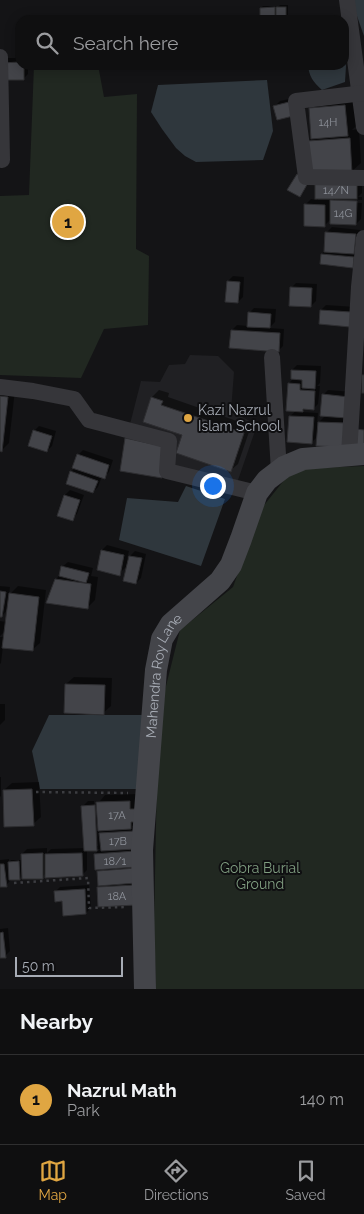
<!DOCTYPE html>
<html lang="en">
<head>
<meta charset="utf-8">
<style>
	:root { --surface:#0f0f10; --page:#1d1d1e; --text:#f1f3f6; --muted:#9b9c9f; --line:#2f2f30; --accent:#e0a642 }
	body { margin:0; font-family:Raleway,sans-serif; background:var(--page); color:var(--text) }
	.scale { position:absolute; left:15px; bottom:12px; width:108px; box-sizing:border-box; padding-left:5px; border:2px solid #a7acb5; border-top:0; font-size:14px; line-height:18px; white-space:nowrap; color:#a7acb5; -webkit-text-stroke:4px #0f0f11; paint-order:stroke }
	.you { position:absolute; left:212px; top:485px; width:18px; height:18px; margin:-12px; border:4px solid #fff; border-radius:50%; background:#1a73e8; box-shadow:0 0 0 8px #1a73e833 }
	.badge { display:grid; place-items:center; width:32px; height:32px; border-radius:50%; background:var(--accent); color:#111; font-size:16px; font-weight:700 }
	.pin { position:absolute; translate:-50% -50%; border:2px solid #fff; box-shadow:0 1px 5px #0006 }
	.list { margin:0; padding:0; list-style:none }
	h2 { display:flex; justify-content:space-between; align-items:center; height:65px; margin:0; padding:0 20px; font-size:21px }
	h2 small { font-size:16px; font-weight:400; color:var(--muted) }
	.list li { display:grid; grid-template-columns:32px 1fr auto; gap:15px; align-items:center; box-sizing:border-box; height:90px; padding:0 20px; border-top:1px solid var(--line) }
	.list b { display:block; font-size:19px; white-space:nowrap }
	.list p { margin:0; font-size:16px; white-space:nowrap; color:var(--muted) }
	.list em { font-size:16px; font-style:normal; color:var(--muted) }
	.icon { flex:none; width:28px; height:28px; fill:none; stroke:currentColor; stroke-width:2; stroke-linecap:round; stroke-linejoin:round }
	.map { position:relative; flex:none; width:364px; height:989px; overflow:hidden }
	.search { position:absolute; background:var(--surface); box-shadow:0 2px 12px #0003; left:15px; right:15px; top:15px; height:55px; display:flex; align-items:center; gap:12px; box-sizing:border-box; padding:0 18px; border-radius:15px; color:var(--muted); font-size:19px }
	.sheet { height:155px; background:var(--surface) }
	nav { display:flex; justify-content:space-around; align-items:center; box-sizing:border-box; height:70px; border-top:1px solid var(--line); background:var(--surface); font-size:14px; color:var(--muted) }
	nav a { display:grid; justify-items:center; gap:2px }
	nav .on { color:var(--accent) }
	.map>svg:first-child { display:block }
	.built { fill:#202023 }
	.green { fill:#212821 }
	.water { fill:#2f373d }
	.shadow { fill:#0007; fill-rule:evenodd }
	.building { fill:#434449; stroke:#2e2e31 }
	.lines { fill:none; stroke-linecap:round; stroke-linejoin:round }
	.path { stroke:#3c3d41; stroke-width:2.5; stroke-dasharray:2.5 4; stroke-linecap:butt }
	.street { stroke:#36363a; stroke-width:16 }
	.secondary { stroke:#44454a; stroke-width:22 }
	.poi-dot { fill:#e0a642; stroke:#0f0f11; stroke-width:2 }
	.labels { text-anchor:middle; stroke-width:4; stroke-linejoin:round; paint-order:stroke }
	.number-label { font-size:11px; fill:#8e929a }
	.poi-label { font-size:14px; fill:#a7acb5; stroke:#0f0f11; text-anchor:start }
	.street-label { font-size:14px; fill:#a7acb5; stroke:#0f0f11 }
	.park-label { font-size:14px; fill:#809e81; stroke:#0f0f11 }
</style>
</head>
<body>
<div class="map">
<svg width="364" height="989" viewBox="0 0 364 989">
	<rect width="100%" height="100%" fill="#141416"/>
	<!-- built -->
	<path class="built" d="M190,355L218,356L234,372L231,411L257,425L237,483L173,468L129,428L141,381L160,382L169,365L185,364Z"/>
	<!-- green -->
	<g class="green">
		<path d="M34,65H98L104,97L137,94L136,249L149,256L148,325L104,329L81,378L0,375V196L29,195Z"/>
		<path d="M364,466V989H156L154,925L157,776L165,690L180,630L233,587L261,509L293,469Z"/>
	</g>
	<!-- water -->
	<g class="water">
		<path d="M352,0H364V36L352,2Z"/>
		<path d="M344,59L346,66L345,82L322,90C313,82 309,76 308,65H344Z"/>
		<path d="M267,80L273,131L263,160L196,162L185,156L176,148L162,129L151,112L158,85Z"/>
		<path d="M186,486L225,499L201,566L119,540L127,498L178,502Z"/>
		<path d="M49,715H145L137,789H40L32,751Z"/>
	</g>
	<!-- shadow -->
	<g class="shadow">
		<path d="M280,5H288V16L286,19L277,15L274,18L261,8L263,6H277V8Z"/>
		<path d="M8,58H20V65H28V74L23,79H3Z"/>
		<path d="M354,96L357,125L352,130L359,129L361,163L351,172L309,141L313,138L310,109L319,99Z"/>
		<path d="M298,97L278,118L275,106L280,101Z"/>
		<path d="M362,177V193L358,197H362V200L335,199V202L362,203L361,219L356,224L331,219L324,226L306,204L311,199L317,200V181ZM318,197L335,198L330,203V200H318Z"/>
		<path d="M332,227L360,230L358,261L322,254L325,251L327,232Z"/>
		<path d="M233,276L244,277L243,297L238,302L228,281Z"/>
		<path d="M296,283L317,284L316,301L311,306L291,288Z"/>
		<path d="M326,305L356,307L355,320L321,310Z"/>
		<path d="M254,308L276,309L275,322L269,328L284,329L283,346L278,351L232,330L237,325L248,326L249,313Z"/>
		<path d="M297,365L321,366L320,383L317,386H320L318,404L313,409L306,408L302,412L318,413L317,424L326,415L323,395L328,390L353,392L349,441L318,436L311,443L290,416L296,411L287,410L289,383L294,378L292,370Z"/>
		<path d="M0,389L15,390L9,443L2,450H0Z"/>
		<path d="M159,390L169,393L168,397L251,426L238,464L230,471L184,434L144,421L152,397Z"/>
		<path d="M39,426L56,431L52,446L47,451L34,431Z"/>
		<path d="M83,450L113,460L109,472L104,477L102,476L98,487L93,492L71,472L75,468L78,455Z"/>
		<path d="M70,490L84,495L77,514L72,519L65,495Z"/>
		<path d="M107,545L129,551L127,559L135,551L146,554L141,578L136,583L127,566L119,574L102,550Z"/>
		<path d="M68,562L93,568L91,576L98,577L95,600L88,607L56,579L61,574L62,567Z"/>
		<path d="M0,586L10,587L9,595L18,586L46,590L40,643L32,650L3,646L1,663L0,664V637H5L6,630L0,636V621L7,622L8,609L2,616L0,615Z"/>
		<path d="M74,677L112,678L111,706L103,713L66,684Z"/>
		<path d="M0,704H5V720L0,725Z"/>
		<path d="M0,777H1V796L0,797Z"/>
		<path d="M39,782L41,817L33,824L4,790L12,783Z"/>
		<path d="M137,794L138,821L132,827L140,826L141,899L98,888L101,884H99L95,854L100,849L87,850V870L82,875L46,873L42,877L23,875L20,878L11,879V880L6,885L0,886V860L9,859V863L11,860H22V854L27,849L47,848V853L51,849L85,848L83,806L88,801H94L96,846H98L96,801H100L105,795Z"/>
		<path d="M89,885L91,908L86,913L55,892L60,887Z"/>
		<path d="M8,928L10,951L5,956L0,957V929Z"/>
	</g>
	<!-- building -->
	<g class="building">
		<path d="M275,7V20H260V8Z"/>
		<rect x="276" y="7" width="10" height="13"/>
		<path d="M20,62V65H24V80H2L1,63Z"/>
		<path d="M293,101L297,115L277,120L273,106Z"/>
		<path d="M345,105L348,136L311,139L309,108Z"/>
		<path d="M350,138L352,173H310L308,141Z"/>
		<path d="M297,174L309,181L300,197L287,190Z"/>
		<rect x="315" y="181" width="42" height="18"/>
		<path d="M330,200L357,201L356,225L330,224Z"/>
		<path d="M304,204L325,205V227L304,226Z"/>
		<path d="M325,232L356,234L354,254L324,252Z"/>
		<path d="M321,254L354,257L353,268L320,264Z"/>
		<path d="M227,281L240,282L238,303L225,302Z"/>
		<path d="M290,287L312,288L311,307L289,306Z"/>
		<path d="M320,310L351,312L350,327L319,324Z"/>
		<path d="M248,312L271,314L270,328L247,327Z"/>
		<path d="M231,330L280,333L279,352L229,348Z"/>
		<path d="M291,370L316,371L315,389L302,388V380L291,379Z"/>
		<rect x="362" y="375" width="2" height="18"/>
		<path d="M288,383L300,384V390L315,391L314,410L303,409V412L286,411Z"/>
		<path d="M322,394L349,397L347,418L320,416Z"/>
		<path d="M0,396L8,397L2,452L0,451Z"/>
		<path d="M151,397L163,401L161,405L244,433L231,472L176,453L182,435L143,422Z"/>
		<path d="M289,416L314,417L312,444L287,442Z"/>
		<path d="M318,422L346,423L345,447L316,446Z"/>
		<path d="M356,429L364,430V449H355Z"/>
		<path d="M33,430L52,436L47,452L28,446Z"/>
		<path d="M125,438L166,447L162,478L120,471Z"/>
		<path d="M77,454L109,465L105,479L72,468Z"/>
		<path d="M70,471L98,481L93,493L66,484Z"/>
		<path d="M64,495L80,500L73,521L57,516Z"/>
		<path d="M101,550L124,555L120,576L97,570Z"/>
		<path d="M129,556L142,558L136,584L123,581Z"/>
		<path d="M61,566L89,573L86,583L59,576Z"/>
		<path d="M55,579L91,584L88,609L46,603Z"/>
		<path d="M0,591L6,592L2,617H0Z"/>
		<path d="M9,593L39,597L33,651L2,648Z"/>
		<path d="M65,684L105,685L104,715L64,713Z"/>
		<path d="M32,789L34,826L4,827L3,790Z"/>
		<path d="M130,801V809H137V822H131V829L98,831L96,802Z"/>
		<path d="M95,805L97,851H84L81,806Z"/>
		<path d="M135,831L136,849L101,851L99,833Z"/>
		<path d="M135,851L136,867L95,870L94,854Z"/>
		<path d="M43,853V879H22L21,854Z"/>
		<path d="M82,853L83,876L45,878V854Z"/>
		<path d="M19,861L20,880H9L8,862Z"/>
		<path d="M0,864H4L7,887H0Z"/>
		<path d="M136,868V883L98,886L97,871Z"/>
		<path d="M135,885L136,905L98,907L97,887Z"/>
		<path d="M85,889L86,914L63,916L62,901L55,902L54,891Z"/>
		<path d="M3,932L6,958H0V933Z"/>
	</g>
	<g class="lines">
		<!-- path -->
		<g class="path">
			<path d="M36,792L128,793"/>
			<path d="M14,883L88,878L89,908L126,907"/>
		</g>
		<!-- street -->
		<g class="street">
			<path d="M347,0L364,127"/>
			<path d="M0,57L2,160"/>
			<path d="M364,93L296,101L306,177L364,178"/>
			<path d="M272,357L279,471"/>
			<path d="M0,387L33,391L74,399L89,420L169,441L167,471L257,493"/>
			<path d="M349,455L359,287L364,238"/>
		</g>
		<!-- secondary -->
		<path class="secondary" id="s1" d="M145,989L142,850L156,670L162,639L171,624L220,581L231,565L241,539L257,493L267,480L284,467L303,459L364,454"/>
	</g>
	<!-- markers -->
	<circle class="poi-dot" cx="188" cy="418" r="5"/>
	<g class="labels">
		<!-- number labels -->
		<g class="number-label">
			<text x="328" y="126">14H</text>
			<text x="336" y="194">14/N</text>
			<text x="343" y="217">14G</text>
			<text x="117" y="819">17A</text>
			<text x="118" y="845">17B</text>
			<text x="115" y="865">18/1</text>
			<text x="117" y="900">18A</text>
		</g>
		<!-- poi labels -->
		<g class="poi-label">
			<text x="198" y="415">Kazi Nazrul<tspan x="198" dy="16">Islam School</tspan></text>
		</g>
		<!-- street labels -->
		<g class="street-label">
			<text dy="5" stroke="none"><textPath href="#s1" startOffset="316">Mahendra Roy Lane</textPath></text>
		</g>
		<!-- park labels -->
		<g class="park-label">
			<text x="260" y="873">Gobra Burial<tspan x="260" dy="16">Ground</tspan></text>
		</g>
	</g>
</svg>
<div class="scale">50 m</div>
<div class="you"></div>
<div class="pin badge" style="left:68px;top:222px">1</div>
<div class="search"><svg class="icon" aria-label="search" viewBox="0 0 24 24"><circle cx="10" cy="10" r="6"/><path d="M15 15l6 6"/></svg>Search here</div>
</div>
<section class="sheet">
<h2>Nearby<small></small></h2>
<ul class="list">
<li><span class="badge">1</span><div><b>Nazrul Math</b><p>Park</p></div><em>140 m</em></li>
</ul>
</section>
<nav>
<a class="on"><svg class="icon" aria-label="map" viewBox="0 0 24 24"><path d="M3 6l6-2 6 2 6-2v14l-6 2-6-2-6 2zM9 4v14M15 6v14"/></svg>Map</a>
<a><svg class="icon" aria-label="directions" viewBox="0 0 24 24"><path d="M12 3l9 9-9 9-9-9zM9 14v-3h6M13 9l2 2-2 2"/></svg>Directions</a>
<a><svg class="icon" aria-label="saved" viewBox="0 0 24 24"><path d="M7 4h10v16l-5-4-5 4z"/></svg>Saved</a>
</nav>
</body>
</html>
